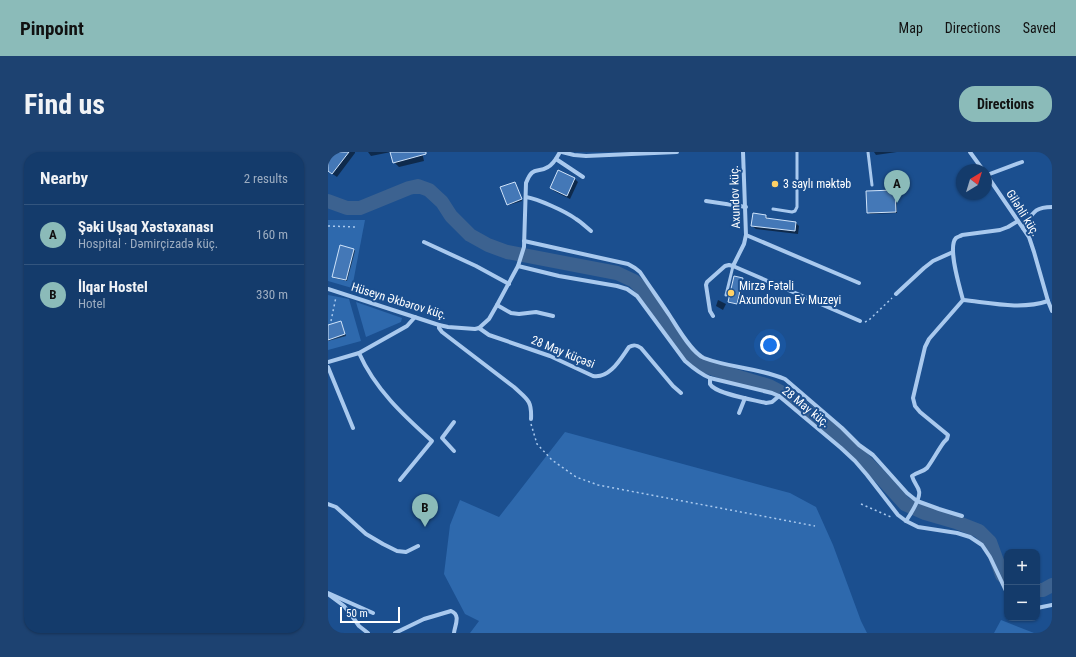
<!DOCTYPE html>
<html lang="en">
<head>
<meta charset="utf-8">
<style>
	:root { --surface:#143b6b; --page:#1d4271; --text:#f1f3f6; --muted:#9dadc1; --line:#33557e; --accent:#8bbbb9 }
	body { margin:0; font-family:"Roboto Condensed",sans-serif; background:var(--page); color:var(--text) }
	.controls { position:absolute; right:12px; bottom:12px; display:grid; overflow:hidden; border-radius:8px; box-shadow:0 1px 3px #0004 }
	.controls button { width:36px; height:36px; display:grid; place-items:center; padding:0; border:0; border-bottom:1px solid var(--line); background:var(--surface); color:var(--text); font:20px sans-serif }
	.compass { position:absolute; left:628px; top:12px; width:36px; height:36px; border-radius:50%; background:var(--surface); box-shadow:0 1px 3px #0004; rotate:38deg }
	.scale { position:absolute; left:12px; bottom:10px; width:60px; box-sizing:border-box; padding-left:4px; border:2px solid #fff; border-top:0; font-size:11px; line-height:14px; white-space:nowrap; color:#fff; -webkit-text-stroke:3px #1b4f8f; paint-order:stroke }
	.you { position:absolute; left:442px; top:193px; width:14px; height:14px; margin:-10px; border:3px solid #fff; border-radius:50%; background:#1a73e8; box-shadow:0 0 0 6px #1a73e833 }
	.badge { display:grid; place-items:center; width:26px; height:26px; border-radius:50%; background:var(--accent); color:#111; font-size:13px; font-weight:700 }
	.pin { position:absolute; translate:-50% -33px; filter:drop-shadow(0 1px 2px #0008) }
	.pin::after { content:''; position:absolute; top:21px; width:14px; height:12px; background:inherit; clip-path:polygon(0 0,100% 0,50% 100%) }
	.list { margin:0; padding:0; list-style:none }
	h2 { display:flex; justify-content:space-between; align-items:center; height:52px; margin:0; padding:0 16px; font-size:17px }
	h2 small { font-size:13px; font-weight:400; color:var(--muted) }
	.list li { display:grid; grid-template-columns:26px 1fr auto; gap:12px; align-items:center; box-sizing:border-box; height:60px; padding:0 16px; border-top:1px solid var(--line) }
	.list b { display:block; font-size:15px; white-space:nowrap }
	.list p { margin:0; font-size:13px; white-space:nowrap; color:var(--muted) }
	.list em { font-size:13px; font-style:normal; color:var(--muted) }
	.map { position:relative; flex:none; width:724px; height:481px; overflow:hidden; border-radius:16px }
	header { display:flex; align-items:center; gap:24px; box-sizing:border-box; height:56px; padding:0 20px; background:var(--accent); color:#111 }
	header strong { font-size:19px }
	nav { display:flex; gap:22px; margin-inline-start:auto; font-size:14px }
	.intro { display:flex; align-items:center; justify-content:space-between; box-sizing:border-box; height:96px; padding:0 24px }
	h1 { margin:0; font-size:28px }
	.button { padding:10px 18px; border-radius:16px; background:var(--accent); color:#111; font-size:14px; font-weight:700 }
	main { display:flex; gap:24px; padding:0 24px }
	aside { flex:1; background:var(--surface); border-radius:16px; box-shadow:0 1px 3px #0004 }
	.map>svg:first-child { display:block }
	.green { fill:#2e69ad }
	.shadow { fill:#0007 }
	.lines { fill:none; stroke-linecap:round; stroke-linejoin:round }
	.river { stroke:#3c6290; stroke-width:14 }
	.building { fill:#4478b7; stroke:#cfe3fa }
	.path { stroke:#a9c9ee; stroke-width:1.5; stroke-dasharray:2 3; stroke-linecap:butt }
	.lane { stroke:#a9c9ee; stroke-width:3 }
	.street { stroke:#a9c9ee; stroke-width:4 }
	.poi-dot { fill:#ffd166; stroke:#1b4f8f; stroke-width:1.5 }
	.labels { text-anchor:middle; stroke-width:4; stroke-linejoin:round; paint-order:stroke }
	.poi-label { font-size:12px; fill:#fff; stroke:#1b4f8f; text-anchor:start }
	.street-label { font-size:12px; fill:#fff; stroke:#1b4f8f }
</style>
</head>
<body>
<header>
<strong>Pinpoint</strong>
<nav><a>Map</a><a>Directions</a><a>Saved</a></nav>
</header>
<div class="intro"><h1>Find us</h1><a class="button">Directions</a></div>
<main>
<aside>
<h2>Nearby<small>2 results</small></h2>
<ul class="list">
<li><span class="badge">A</span><div><b>Şəki Uşaq Xəstəxanası</b><p>Hospital · Dəmirçizadə küç.</p></div><em>160 m</em></li>
<li><span class="badge">B</span><div><b>İlqar Hostel</b><p>Hotel</p></div><em>330 m</em></li>
</ul>
</aside>
<div class="map">
<svg width="724" height="481" viewBox="0 0 724 481">
	<rect width="100%" height="100%" fill="#1b4f8f"/>
	<!-- green -->
	<g class="green">
		<path d="M0,68H37L24,136L0,129Z"/>
		<path d="M0,143L21,147L33,189L0,198Z"/>
		<path d="M28,150L74,166L73,170L38,185Z"/>
		<path d="M237,280L462,341L488,355L505,393L533,469L539,481H142L151,469L137,462L116,422L122,373L132,348L171,365Z"/>
		<path d="M673,468L706,481H666Z"/>
	</g>
	<!-- shadow -->
	<g class="shadow">
		<path d="M0,0H27V1L9,25L0,19Z"/>
		<path d="M40,0H94L96,9L71,15L66,10L63,0L43,4Z"/>
		<path d="M546,0H569L548,3Z"/>
		<path d="M247,27L250,30L242,47L226,39L223,36Z"/>
		<path d="M187,31L194,49L181,53L180,52Z"/>
		<path d="M566,39L568,40L569,61L542,62L540,60Z"/>
		<path d="M438,64L442,68L468,71L471,74L470,82L428,77L424,74Z"/>
		<path d="M26,97L27,99L19,129L6,126L5,124Z"/>
		<path d="M414,127L416,128L410,152L403,151L402,149Z"/>
		<path d="M390,148L398,152L395,158L388,154Z"/>
		<path d="M13,170L14,172L18,184L0,189V174Z"/>
	</g>
	<g class="lines">
		<!-- river -->
		<g class="river">
			<path d="M0,49L19,56H32L81,36L90,34L101,38L114,50L123,64L142,83L160,93L179,100L289,121L306,129L314,137L356,197L374,213L404,223L441,234L462,245L487,265L521,293L547,319L577,352L597,361L628,370L651,379L662,390L674,423L679,427"/>
			<path d="M709,438H715L724,433"/>
		</g>
	</g>
	<!-- building -->
	<g class="building">
		<path d="M2,0H21L4,22L0,19V3Z"/>
		<path d="M62,0H98V2L65,11Z"/>
		<path d="M230,18L247,26L239,44L222,36Z"/>
		<path d="M187,30L194,47L179,53L172,35Z"/>
		<path d="M567,38L568,60L539,61L538,39Z"/>
		<path d="M425,61L438,63V66L468,70L467,79L423,74Z"/>
		<path d="M12,93L26,97L18,128L4,125Z"/>
		<path d="M406,124L415,126L409,152L400,150Z"/>
		<path d="M13,169L17,182L0,188V173Z"/>
	</g>
	<g class="lines">
		<!-- path -->
		<g class="path">
			<path d="M0,74L28,75"/>
			<path d="M3,169L8,145"/>
			<path d="M537,170L541,168L564,146"/>
			<path d="M203,272L209,292L224,308L248,325L270,333L487,374"/>
			<path d="M533,352L563,365H565"/>
		</g>
		<!-- lane -->
		<g class="lane">
			<path d="M540,0L544,33"/>
			<path d="M445,57L464,60L467,59L469,55V0"/>
			<path d="M398,143L405,114"/>
		</g>
		<!-- street -->
		<g class="street">
			<path d="M234,0L246,3L258,4L349,0"/>
			<path d="M642,0L655,18"/>
			<path d="M228,7L255,25"/>
			<path d="M658,22L701,85L706,100L720,149L724,159"/>
			<path d="M659,23L694,10"/>
			<path d="M198,45C210,47 237,59 248,67C253,70 258,75 263,79"/>
			<path d="M378,49L418,55"/>
			<path d="M695,76C705,62 705,55 724,55"/>
			<path d="M418,83L531,131"/>
			<path d="M196,89L300,112L307,116L312,120C322,135 332,149 342,164C349,175 364,201 376,206C402,216 431,216 457,227L514,276L531,293L545,303L579,341L589,349L611,357L634,364"/>
			<path d="M96,90L148,114L181,132"/>
			<path d="M190,114L231,124L289,134L299,137L309,144L357,209C365,216 372,222 382,226L444,241L451,244L513,296L527,309L539,323L570,363L578,369L590,375L629,381L642,385L654,393L662,405L679,441"/>
			<path d="M405,114L532,169"/>
			<path d="M0,137L111,173L120,175L147,177L151,176L161,167L169,153L190,114L196,95L198,31C205,13 209,22 220,15C226,12 229,5 232,0"/>
			<path d="M568,142L596,116L605,109L625,100"/>
			<path d="M635,148C663,151 693,158 720,149"/>
			<path d="M169,153L183,161L191,162L208,160L225,164"/>
			<path d="M385,164L382,159L378,133L379,130L397,114L401,113L405,114L416,92L418,83L415,0"/>
			<path d="M111,173V176L114,180L186,235C199,247 204,248 203,267"/>
			<path d="M151,176L161,183L222,204L265,224C282,227 293,206 301,195C306,192 309,193 313,196L345,234L353,241"/>
			<path d="M31,201C47,237 75,263 104,289L72,328"/>
			<path d="M0,210L31,201L79,174L87,165"/>
			<path d="M0,215L25,276"/>
			<path d="M382,226C382,227 382,231 382,232C387,242 427,248 438,251L444,250L451,244"/>
			<path d="M411,261L417,246"/>
			<path d="M126,299L114,286L126,270"/>
			<path d="M0,352L8,355L38,382L55,392L69,399L78,400L90,394"/>
			<path d="M578,369C582,363 593,346 591,339C590,334 586,331 584,324C589,320 595,320 599,316C605,308 610,298 616,290L619,287L620,283L592,260L587,254L585,246L597,195L601,187L635,148C632,136 619,95 628,86C629,85 633,84 634,83L672,78L680,75L690,69"/>
			<path d="M0,441L45,461"/>
			<path d="M0,442L16,454L24,464L31,474L40,481"/>
			<path d="M709,456L724,453"/>
			<path d="M67,481L96,467L123,459C133,463 127,473 126,481"/>
		</g>
	</g>
	<!-- markers -->
	<g class="poi-dot">
		<circle cx="447" cy="32" r="4"/>
		<circle cx="403" cy="141" r="4"/>
	</g>
	<g class="labels">
		<!-- poi labels -->
		<g class="poi-label">
			<text x="455" y="36">3 saylı məktəb</text>
			<text x="411" y="138">Mirzə Fətəli<tspan x="411" dy="14">Axundovun Ev Muzeyi</tspan></text>
		</g>
		<!-- street labels -->
		<g class="street-label">
			<text transform="translate(407 45) rotate(-92)" y="4">Axundov küç.</text>
			<text transform="translate(695 61) rotate(58)" y="4">Giləhli küç.</text>
			<text transform="translate(71 149) rotate(17)" y="4">Hüseyn Əkbərov küç.</text>
			<text transform="translate(235 200) rotate(22)" y="4">28 May küçəsi</text>
			<text transform="translate(478 255) rotate(39)" y="4">28 May küç.</text>
		</g>
	</g>
</svg>
<div class="controls">
<button>+</button>
<button>−</button>
</div>
<svg class="compass" viewBox="-18 -18 36 36"><path d="M0-13l5 13h-10z" fill="#e53935"/><path d="M0 13l5-13h-10z" fill="#9dadc1"/></svg>
<div class="scale">50 m</div>
<div class="you"></div>
<div class="pin badge" style="left:569px;top:51px">A</div>
<div class="pin badge" style="left:97px;top:375px">B</div>
</div>
</main>
</body>
</html>
